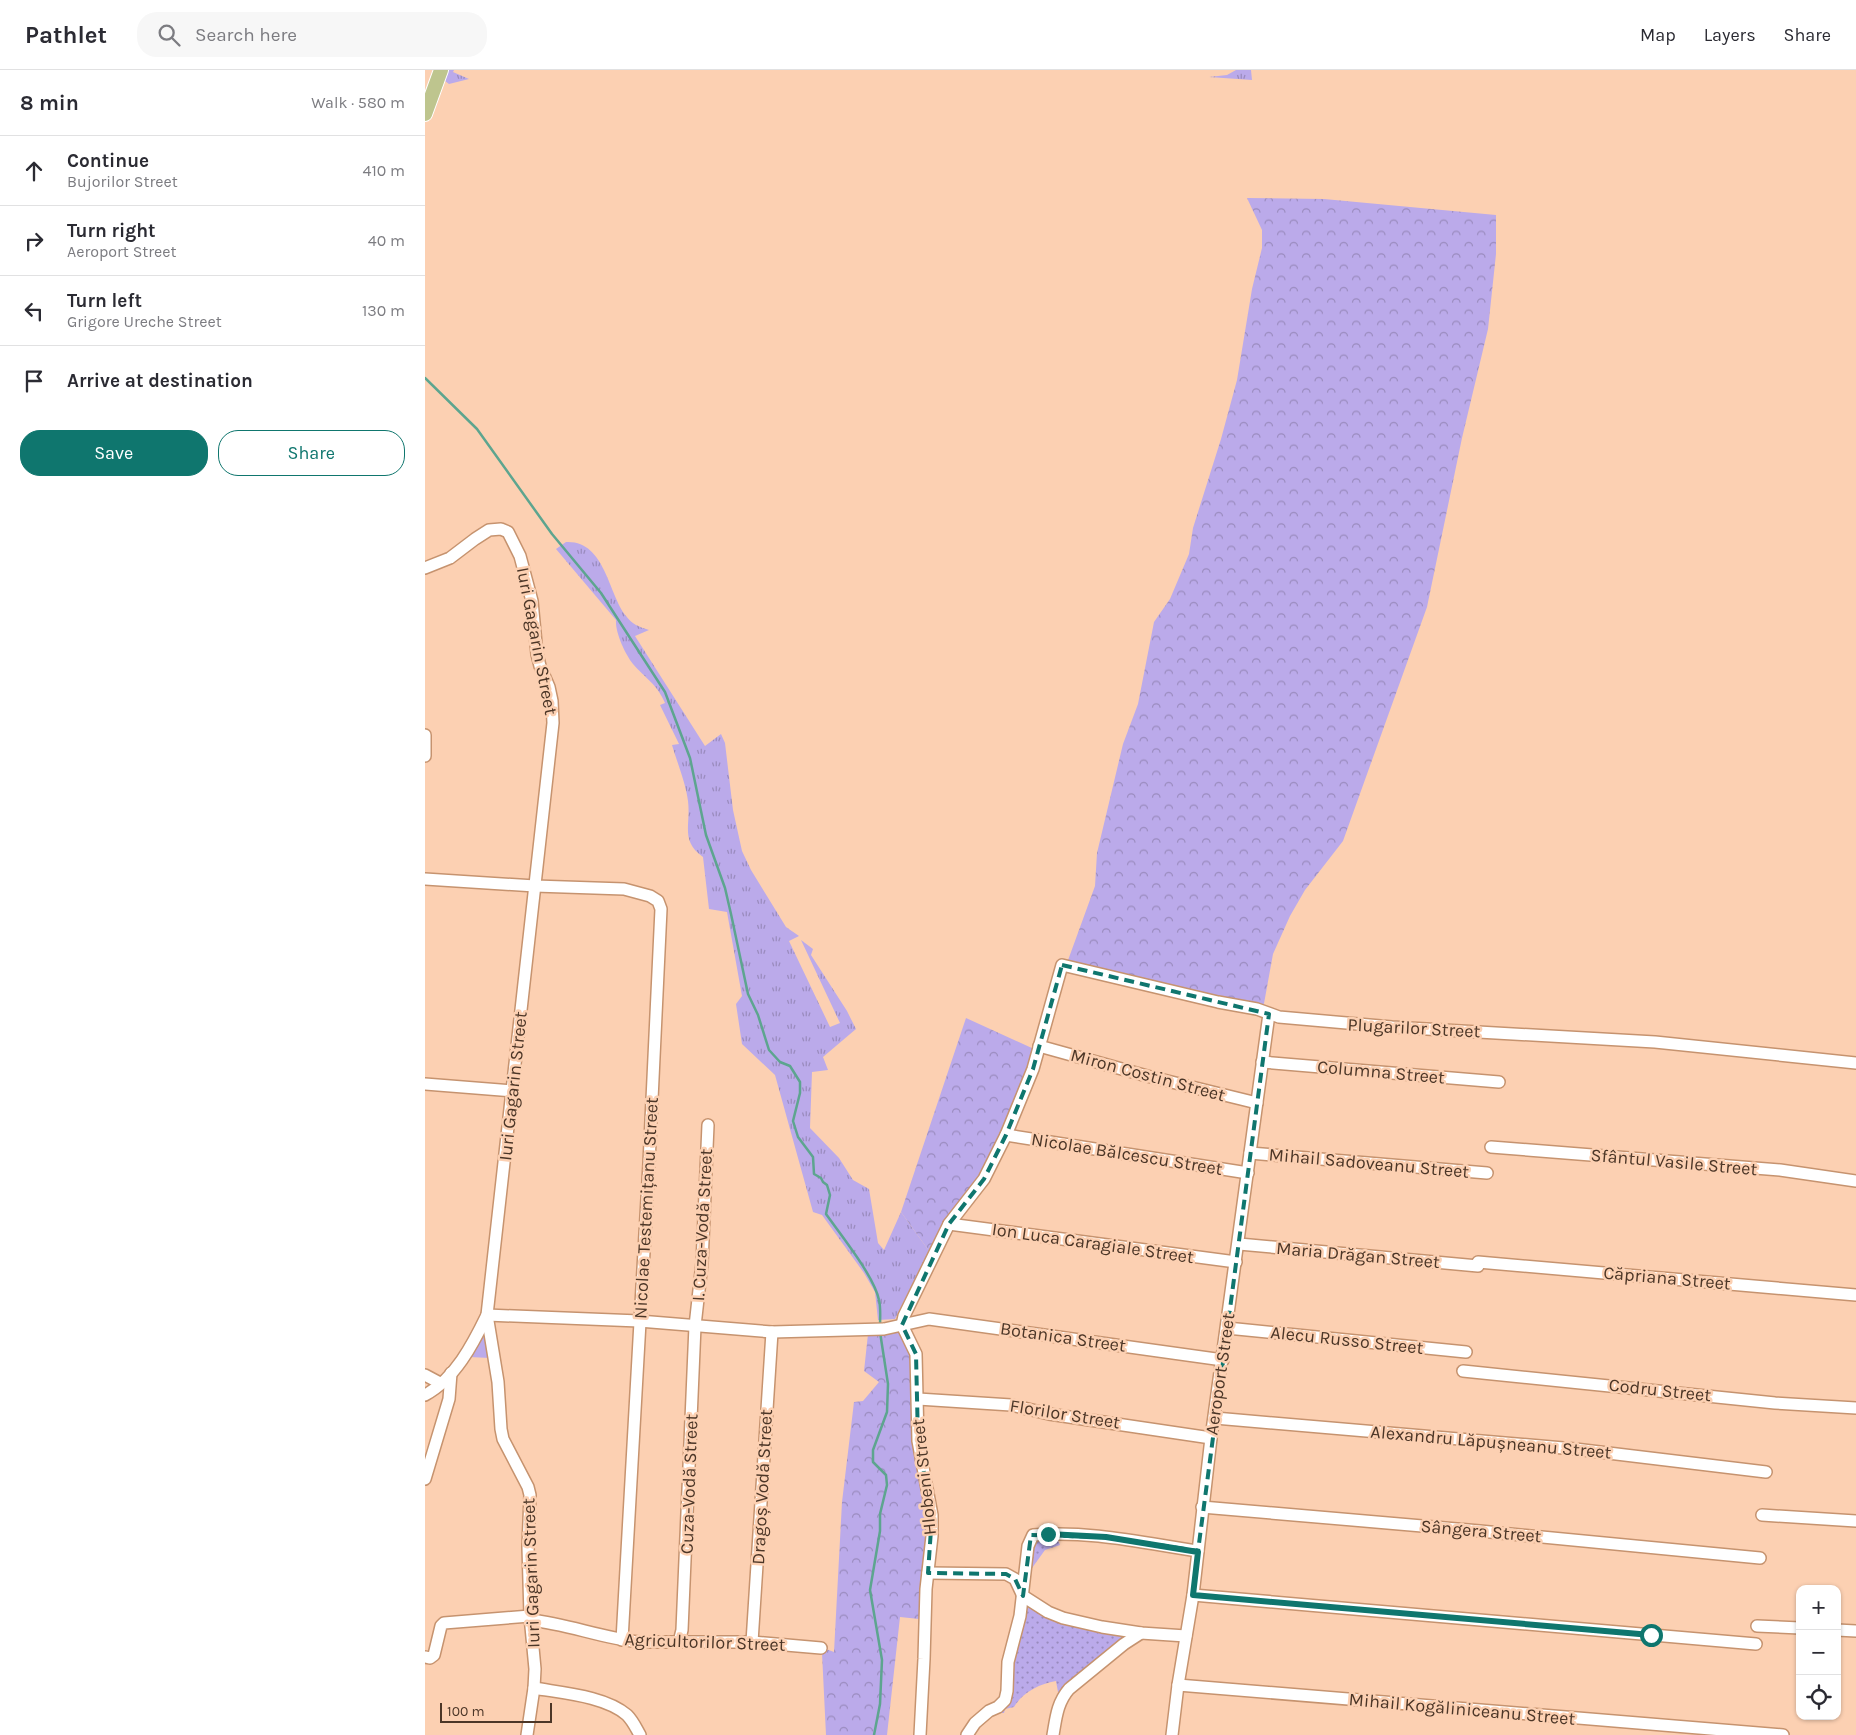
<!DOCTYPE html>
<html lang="en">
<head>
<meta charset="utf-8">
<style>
	:root { --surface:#fff; --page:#f7f7f7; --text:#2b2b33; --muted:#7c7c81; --line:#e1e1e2; --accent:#0f766e }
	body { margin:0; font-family:Karla,sans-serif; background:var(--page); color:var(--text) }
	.controls { position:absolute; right:15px; bottom:15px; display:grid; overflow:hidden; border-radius:10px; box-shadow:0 1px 4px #0004 }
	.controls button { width:45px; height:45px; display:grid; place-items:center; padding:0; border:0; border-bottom:1px solid var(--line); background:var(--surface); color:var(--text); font:25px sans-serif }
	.scale { position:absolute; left:15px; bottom:12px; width:112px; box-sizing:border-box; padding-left:5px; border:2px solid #4c3627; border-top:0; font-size:14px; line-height:18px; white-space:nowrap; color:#4c3627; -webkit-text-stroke:4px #fcd0b2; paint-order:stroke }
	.stop { position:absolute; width:15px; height:15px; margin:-11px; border:4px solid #0f766e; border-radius:50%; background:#fff }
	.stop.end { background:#0f766e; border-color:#fff; box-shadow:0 1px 5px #0008 }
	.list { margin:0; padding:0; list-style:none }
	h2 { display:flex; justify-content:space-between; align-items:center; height:65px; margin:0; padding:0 20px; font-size:21px }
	h2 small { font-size:16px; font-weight:400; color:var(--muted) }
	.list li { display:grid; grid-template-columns:32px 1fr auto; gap:15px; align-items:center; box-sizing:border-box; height:70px; padding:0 20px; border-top:1px solid var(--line) }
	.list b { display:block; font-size:19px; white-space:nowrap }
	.list p { margin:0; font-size:16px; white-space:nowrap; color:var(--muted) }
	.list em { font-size:16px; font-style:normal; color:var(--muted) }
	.actions { display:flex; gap:10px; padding:15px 20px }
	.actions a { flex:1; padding:11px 0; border:1px solid var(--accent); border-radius:20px; text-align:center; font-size:18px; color:var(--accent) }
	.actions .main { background:var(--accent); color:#fff }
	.icon { flex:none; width:28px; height:28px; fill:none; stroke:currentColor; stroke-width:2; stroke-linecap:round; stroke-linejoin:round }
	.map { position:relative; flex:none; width:1431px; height:1665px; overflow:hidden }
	header { display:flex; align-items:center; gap:30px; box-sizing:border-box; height:70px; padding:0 25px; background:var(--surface); border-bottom:1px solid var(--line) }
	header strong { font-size:24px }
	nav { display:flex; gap:28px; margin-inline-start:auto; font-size:18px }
	.search { width:350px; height:45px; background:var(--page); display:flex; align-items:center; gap:12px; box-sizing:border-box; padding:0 18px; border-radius:20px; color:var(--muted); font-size:19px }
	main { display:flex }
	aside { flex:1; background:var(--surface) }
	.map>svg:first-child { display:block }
	.grass { fill:url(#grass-tufts) }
	.forest { fill:url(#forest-crowns) }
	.garden { fill:url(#garden-dots) }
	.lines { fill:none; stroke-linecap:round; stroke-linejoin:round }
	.stream { stroke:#5da58f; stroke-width:2.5 }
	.minor-casing { stroke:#c6936f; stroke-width:14 }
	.major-casing { stroke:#fff; stroke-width:16 }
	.minor { stroke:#fff; stroke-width:11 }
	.major { stroke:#bec58e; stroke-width:14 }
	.route { stroke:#0f766e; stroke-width:6 }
	.marked { fill:none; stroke:#0f766e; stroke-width:4; stroke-dasharray:10 6; stroke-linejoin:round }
	.labels { text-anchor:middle; stroke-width:5; stroke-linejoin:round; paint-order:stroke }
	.street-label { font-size:18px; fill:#4c3627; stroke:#fcd0b2 }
</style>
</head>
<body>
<header>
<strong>Pathlet</strong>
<div class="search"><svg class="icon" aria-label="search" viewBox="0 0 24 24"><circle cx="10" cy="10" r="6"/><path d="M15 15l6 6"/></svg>Search here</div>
<nav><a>Map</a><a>Layers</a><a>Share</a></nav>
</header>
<main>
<aside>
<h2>8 min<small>Walk · 580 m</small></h2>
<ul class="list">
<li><svg class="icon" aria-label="ahead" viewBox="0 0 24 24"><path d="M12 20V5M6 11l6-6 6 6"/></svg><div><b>Continue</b><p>Bujorilor Street</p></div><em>410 m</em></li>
<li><svg class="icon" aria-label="right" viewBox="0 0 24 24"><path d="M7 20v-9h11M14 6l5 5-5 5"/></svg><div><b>Turn right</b><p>Aeroport Street</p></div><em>40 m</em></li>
<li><svg class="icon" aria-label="left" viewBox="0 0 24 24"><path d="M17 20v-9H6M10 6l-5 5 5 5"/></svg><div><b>Turn left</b><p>Grigore Ureche Street</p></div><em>130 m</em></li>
<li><svg class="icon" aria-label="arrive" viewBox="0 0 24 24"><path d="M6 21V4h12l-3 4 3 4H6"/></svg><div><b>Arrive at destination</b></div></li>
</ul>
<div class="actions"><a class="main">Save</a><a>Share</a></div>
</aside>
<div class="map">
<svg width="1431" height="1665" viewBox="0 0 1431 1665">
	<defs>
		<pattern id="grass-tufts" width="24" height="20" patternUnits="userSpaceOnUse" patternTransform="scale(1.25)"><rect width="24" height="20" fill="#bbaaea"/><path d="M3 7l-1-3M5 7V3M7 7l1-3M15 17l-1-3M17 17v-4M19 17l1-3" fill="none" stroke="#9a8bbe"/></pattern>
		<pattern id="forest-crowns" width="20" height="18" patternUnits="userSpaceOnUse" patternTransform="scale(1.25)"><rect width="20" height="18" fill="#bbaaea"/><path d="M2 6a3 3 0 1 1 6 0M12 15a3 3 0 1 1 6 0" fill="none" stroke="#9a8bbe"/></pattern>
		<pattern id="garden-dots" width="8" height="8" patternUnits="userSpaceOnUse" patternTransform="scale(1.25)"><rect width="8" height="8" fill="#bbaaea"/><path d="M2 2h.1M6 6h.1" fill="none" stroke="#9a8bbe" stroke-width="1.8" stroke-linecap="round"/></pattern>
	</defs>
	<rect width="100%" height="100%" fill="#fcd0b2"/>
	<!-- grass -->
	<g class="grass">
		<path d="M23,0H29L28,2L44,9L24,14L20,11Z"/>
		<path d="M811,0H826L827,10L784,7L802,5Z"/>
		<path d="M141,472C180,470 183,523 201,546C207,554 214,557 224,560L210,566L280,676L296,664L300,673L308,740L317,781L326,800L361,857L374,866L364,871L405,957L415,953L376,870L388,879L386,885L422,941L431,959L398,987L403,1000L387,1002L385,1058L414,1088L428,1110L444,1119L453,1173L459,1180L476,1142L504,1181L470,1249L453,1250L450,1222L439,1203L397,1145L388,1142L350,1005L317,974L311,934L317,926L302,842L284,839L278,787C255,771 266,755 263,731C261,714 252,692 247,675L254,674L235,635L240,633C232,614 221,609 208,594C200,584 190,562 191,550L131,479Z"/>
		<path d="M58,1264L62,1266L65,1288L44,1287Z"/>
	</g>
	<!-- forest -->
	<g class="forest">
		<path d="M822,128L899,129L1071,145V184L1063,259L1037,368L1002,537L918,771L880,820L865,846L848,884L838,939L642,893L670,816L672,783L698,674L713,634L729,552L745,529L764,484L768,458L796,369L812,310L827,219L837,178V160Z"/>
		<path d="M541,948L609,979L580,1062L557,1110L514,1160L504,1181L476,1142Z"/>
		<path d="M476,1262L486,1281L504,1451L494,1549L475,1547L462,1665H401L397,1583L401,1579L409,1582L417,1432L429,1332L438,1331L454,1312L439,1301L443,1264Z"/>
	</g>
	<!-- garden -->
	<g class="garden">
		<path d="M631,1466L635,1475L620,1480L607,1498H606V1475L612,1470Z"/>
		<path d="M606,1535L708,1565L641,1620L633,1622L631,1611C614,1614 598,1622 589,1637L580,1639L579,1643H567L581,1634L585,1589L599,1540L602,1536Z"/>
	</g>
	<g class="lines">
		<!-- stream -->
		<g class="stream">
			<path d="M0,308L52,359L127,464L176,523L240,622L265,688L281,765L300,818L306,844L323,924L333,945L344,980L355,992L365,996L375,1012V1023L368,1051L373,1067L388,1087L389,1104L396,1108L398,1112L402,1115L405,1125L401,1144C416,1165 449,1206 454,1230C456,1238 455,1248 455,1257"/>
			<path d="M449,1665L455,1634L457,1590L445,1520L455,1461V1444L462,1415L461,1405L448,1392V1380L462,1342L463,1314L455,1262"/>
		</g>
		<!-- minor casing -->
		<g class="minor-casing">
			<g id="minor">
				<path d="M0,498L25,488L50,469L64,460L76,459L83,462L95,486L107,531L112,584L115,596L124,617L127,631L128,653L62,1245L73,1312L76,1359L78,1369L103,1417L105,1425L103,1477L105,1546L110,1599L109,1618L102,1665"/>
				<path d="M0,665V686"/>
				<path d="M0,809L110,816L199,819L225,826L233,831L236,839L224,1093L197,1570"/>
				<path d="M614,976L722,1006L832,1033"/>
				<path d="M837,992L1074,1012"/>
				<path d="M0,1014L87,1021"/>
				<path d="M581,1065L823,1103"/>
				<path d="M1066,1077L1355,1100L1431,1111"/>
				<path d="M825,1083L1062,1103"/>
				<path d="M524,1154L811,1192"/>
				<path d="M814,1174L1053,1196"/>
				<path d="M1053,1192L1431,1225"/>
				<path d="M802,1258L1041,1282"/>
				<path d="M1038,1301L1350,1333L1431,1338"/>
				<path d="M0,1305L15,1313"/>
				<path d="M0,1325C30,1309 48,1274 62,1245L214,1251L347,1262L459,1259L504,1249L798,1290"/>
				<path d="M493,1329L586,1335L624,1344L786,1368"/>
				<path d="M790,1348L1150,1379L1341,1402"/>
				<path d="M0,1409L24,1329L26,1303"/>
				<path d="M777,1437L1055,1461L1335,1488"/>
				<path d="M1337,1445L1431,1451"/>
				<path d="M503,1503L581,1504L590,1509L598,1526L623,1542L638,1548L677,1557L716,1563L761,1566"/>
				<path d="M768,1525L1331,1574"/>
				<path d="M106,1550C142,1554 177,1568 214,1572H327L396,1578"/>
				<path d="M1332,1556L1375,1558"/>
				<path d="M1412,1560L1431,1561"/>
				<path d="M254,1572L257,1560L270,1256L277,1193L283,1055"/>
				<path d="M327,1572L347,1262"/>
				<path d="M0,1587L5,1588L9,1585L16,1556L19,1553L105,1546"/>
				<path d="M753,1615L1358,1665"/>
				<path d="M109,1618C137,1623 180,1626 202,1645C208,1651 211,1658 215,1665"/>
				<path d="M495,1665L499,1589L501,1519L507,1466V1445L493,1371L491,1284L477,1255L479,1246L524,1154L559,1109L581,1065L608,999L637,895L793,932L832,939L854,947L967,957L1230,972L1431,993"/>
				<path d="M542,1665L550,1653L564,1641L573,1637L580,1630L582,1621L583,1592L595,1546L603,1476L608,1465C663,1460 719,1473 773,1481"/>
				<path d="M628,1665C631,1648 632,1633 644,1619L699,1574L716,1563"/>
				<path d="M747,1665L753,1615L768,1525L786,1368L844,944"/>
			</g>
		</g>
		<!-- major casing -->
		<g class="major-casing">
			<path id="major" d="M0,44L16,0"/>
		</g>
		<!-- minor -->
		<use href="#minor" class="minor"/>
		<!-- major -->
		<use href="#major" class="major"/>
	</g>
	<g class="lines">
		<!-- route -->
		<path class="route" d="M623,1464L681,1467L773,1482L768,1525L1226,1565"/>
	</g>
	<!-- marked area -->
	<path class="marked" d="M637,895L844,944L773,1481L681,1467L606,1465L598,1526L590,1509L581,1504L503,1503L507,1445L493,1371L491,1284L477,1255L524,1154L559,1109L581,1065L608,999Z"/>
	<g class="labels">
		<!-- street labels -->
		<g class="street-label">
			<text transform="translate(112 571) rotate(79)" y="6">Iuri Gagarin Street</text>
			<text transform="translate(989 958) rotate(3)" y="6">Plugarilor Street</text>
			<text transform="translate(956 1002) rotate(5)" y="6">Columna Street</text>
			<text transform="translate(723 1005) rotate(15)" y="6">Miron Costin Street</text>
			<text transform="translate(88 1016) rotate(-84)" y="6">Iuri Gagarin Street</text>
			<text transform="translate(702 1084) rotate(9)" y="6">Nicolae Bălcescu Street</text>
			<text transform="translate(1249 1092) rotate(5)" y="6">Sfântul Vasile Street</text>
			<text transform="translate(944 1093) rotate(5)" y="6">Mihail Sadoveanu Street</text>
			<text transform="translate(221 1138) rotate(-87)" y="6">Nicolae Testemițanu Street</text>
			<text transform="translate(277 1155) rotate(-87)" y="6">I. Cuza-Vodă Street</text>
			<text transform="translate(668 1173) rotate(8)" y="6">Ion Luca Caragiale Street</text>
			<text transform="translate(933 1185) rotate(5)" y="6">Maria Drăgan Street</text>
			<text transform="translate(1242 1208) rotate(5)" y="6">Căpriana Street</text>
			<text transform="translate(638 1267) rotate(8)" y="6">Botanica Street</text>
			<text transform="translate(922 1270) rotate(6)" y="6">Alecu Russo Street</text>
			<text transform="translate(795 1304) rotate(-82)" y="6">Aeroport Street</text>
			<text transform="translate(1235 1320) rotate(6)" y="6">Codru Street</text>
			<text transform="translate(640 1344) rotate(9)" y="6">Florilor Street</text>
			<text transform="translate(1066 1372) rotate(5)" y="6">Alexandru Lăpușneanu Street</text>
			<text transform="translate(499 1407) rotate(-96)" y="6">Hlobeni Street</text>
			<text transform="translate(264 1414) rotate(-88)" y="6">Cuza-Vodă Street</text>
			<text transform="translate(337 1417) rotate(-87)" y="6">Dragoș Vodă Street</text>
			<text transform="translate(1056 1461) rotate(5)" y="6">Sângera Street</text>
			<text transform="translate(106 1503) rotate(-92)" y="6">Iuri Gagarin Street</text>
			<text transform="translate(280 1572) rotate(2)" y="6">Agricultorilor Street</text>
			<text transform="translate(1037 1639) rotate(5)" y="6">Mihail Kogăliniceanu Street</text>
		</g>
	</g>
</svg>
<div class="controls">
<button>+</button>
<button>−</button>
<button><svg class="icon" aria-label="locate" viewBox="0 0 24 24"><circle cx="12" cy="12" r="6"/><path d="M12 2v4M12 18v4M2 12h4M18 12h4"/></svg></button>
</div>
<div class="scale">100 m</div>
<div class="stop" style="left:1226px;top:1565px"></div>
<div class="stop end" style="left:623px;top:1464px"></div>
</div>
</main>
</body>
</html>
